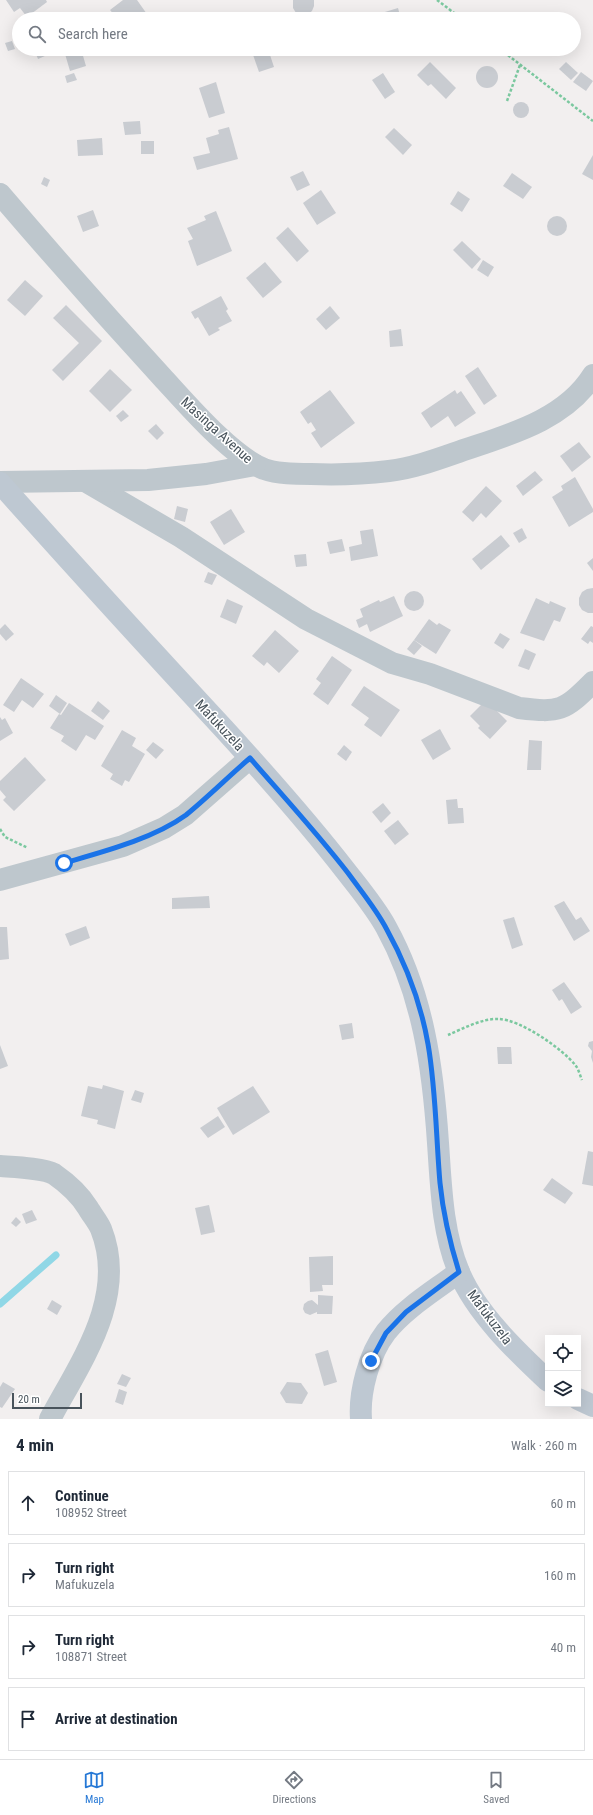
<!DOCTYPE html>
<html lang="en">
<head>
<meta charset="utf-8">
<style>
	:root { --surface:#fff; --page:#f2f2f3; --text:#1f2937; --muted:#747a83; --line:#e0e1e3; --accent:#2578d6 }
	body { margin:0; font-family:"Roboto Condensed",sans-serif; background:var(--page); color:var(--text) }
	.controls { position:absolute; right:12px; bottom:12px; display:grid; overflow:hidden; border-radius:0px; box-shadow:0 4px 16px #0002 }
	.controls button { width:36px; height:36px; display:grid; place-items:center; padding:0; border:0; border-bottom:1px solid var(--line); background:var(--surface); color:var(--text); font:20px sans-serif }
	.scale { position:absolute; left:12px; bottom:10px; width:70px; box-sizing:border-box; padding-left:4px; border:2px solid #48535b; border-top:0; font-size:11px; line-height:14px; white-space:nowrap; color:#48535b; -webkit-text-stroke:3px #fff; paint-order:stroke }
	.stop { position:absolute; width:12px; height:12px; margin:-9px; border:3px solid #1a73e8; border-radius:50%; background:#fff }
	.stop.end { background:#1a73e8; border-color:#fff; box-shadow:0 1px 4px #0008 }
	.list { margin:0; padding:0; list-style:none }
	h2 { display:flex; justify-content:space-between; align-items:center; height:52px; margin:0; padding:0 16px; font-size:17px }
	h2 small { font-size:13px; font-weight:400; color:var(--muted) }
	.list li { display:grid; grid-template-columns:26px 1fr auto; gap:12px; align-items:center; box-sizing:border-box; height:64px; margin:0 8px 8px; padding:0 8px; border:1px solid var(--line); border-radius:0px }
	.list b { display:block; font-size:15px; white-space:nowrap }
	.list p { margin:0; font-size:13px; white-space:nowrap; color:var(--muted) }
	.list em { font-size:13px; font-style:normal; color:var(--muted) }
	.icon { flex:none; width:22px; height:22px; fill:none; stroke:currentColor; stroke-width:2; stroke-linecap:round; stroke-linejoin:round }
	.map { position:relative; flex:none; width:593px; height:1419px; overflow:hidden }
	.search { position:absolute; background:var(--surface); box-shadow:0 4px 16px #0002; left:12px; right:12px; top:12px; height:44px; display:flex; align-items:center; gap:10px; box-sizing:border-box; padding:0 14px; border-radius:22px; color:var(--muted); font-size:15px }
	.sheet { height:340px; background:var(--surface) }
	nav { display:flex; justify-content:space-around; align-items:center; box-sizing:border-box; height:56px; border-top:1px solid var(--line); background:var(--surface); font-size:11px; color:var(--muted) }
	nav a { display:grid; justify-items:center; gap:2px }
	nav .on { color:var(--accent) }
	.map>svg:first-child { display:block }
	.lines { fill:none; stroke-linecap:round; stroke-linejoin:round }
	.stream { stroke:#90d7e6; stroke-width:7 }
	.building { fill:#c9ccd1 }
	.path { stroke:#7bc89f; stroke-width:2.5; stroke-dasharray:3 2; stroke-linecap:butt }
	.street { stroke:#bec7cd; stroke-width:22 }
	.secondary { stroke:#bec8d2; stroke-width:22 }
	.route { stroke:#1a73e8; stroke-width:5 }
	.labels { text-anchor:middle; stroke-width:3; stroke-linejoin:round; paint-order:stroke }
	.street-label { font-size:14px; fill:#48535b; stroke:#fff }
</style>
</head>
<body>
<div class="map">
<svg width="593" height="1419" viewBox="0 0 593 1419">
	<rect width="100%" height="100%" fill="#f2efef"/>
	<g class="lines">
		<!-- stream -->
		<path class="stream" d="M0,1304L56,1255"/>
	</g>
	<!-- building -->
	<g class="building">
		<path d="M6,0H46L47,2L27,17L20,8L14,12Z"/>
		<path d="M123,0H137L149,17L146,19H114L116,17L110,10Z"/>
		<path d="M293,0H314V6L312,11L307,15H301L296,13L293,8Z"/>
		<path d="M398,8L401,19H376L375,15Z"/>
		<path d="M175,14L178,19H167Z"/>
		<path d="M12,41L15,49L8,51L5,43Z"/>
		<path d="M34,49H61L38,59Z"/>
		<path d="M68,49H81L86,66L70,71L65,54L69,53Z"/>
		<path d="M251,49H268L274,67L259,72Z"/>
		<path d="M430,62L456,88L446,99L431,84L428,86L417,75Z"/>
		<path d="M566,62L578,73L571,80L559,69Z"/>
		<circle cx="487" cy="77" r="11"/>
		<path d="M581,72L593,81L586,91L573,82Z"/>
		<path d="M74,73L77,80L67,83L65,76Z"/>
		<path d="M383,73L395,92L385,99L372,80Z"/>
		<path d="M216,82L225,113L209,118L199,88Z"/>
		<circle cx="521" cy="110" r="8"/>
		<path d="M140,121L141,134L125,135L123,122Z"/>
		<path d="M229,127L238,159L197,170L193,157L210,153L206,138L219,134L218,130Z"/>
		<path d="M394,128L412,145L403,155L385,137Z"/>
		<path d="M102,138L103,155L78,156L77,140Z"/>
		<rect x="141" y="141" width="13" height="13"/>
		<path d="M593,155V180L582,174Z"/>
		<path d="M303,171L310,185L297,191L290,177Z"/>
		<path d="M512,173L532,187L523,199L503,186Z"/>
		<path d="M44,177L50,180L47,187L41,184Z"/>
		<path d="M321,190L336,213L317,225L303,203Z"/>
		<path d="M458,191L470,199L462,212L450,204Z"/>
		<path d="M93,210L99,226L83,232L77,216Z"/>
		<path d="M216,211L232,251L197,266L188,241L193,239L187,228L206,220L204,216Z"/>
		<circle cx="557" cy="226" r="10"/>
		<path d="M288,227L309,251L297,262L276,238Z"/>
		<path d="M462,241L481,259L472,269L453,250Z"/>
		<path d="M483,260L494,267L488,277L477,270Z"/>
		<path d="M265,262L282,282L263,298L246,278Z"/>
		<path d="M25,280L43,296L25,316L7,300Z"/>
		<path d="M221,296L228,309L226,311L232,321L218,328L220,330L209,336L198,317L195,319L191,312Z"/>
		<path d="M66,305L102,341L63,381L52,370L79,343L53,318Z"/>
		<path d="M330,306L340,318L326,330L316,319Z"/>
		<path d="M401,329L403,346L390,347L389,331Z"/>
		<path d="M478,367L497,396L484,405L465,376Z"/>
		<path d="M110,369L132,390L110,412L89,391Z"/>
		<path d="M330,390L355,423L321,448L311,433L316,430L311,422L308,424L300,412Z"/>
		<path d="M455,390L457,394L461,391L476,413L455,427L448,416L431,428L421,413Z"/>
		<path d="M123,410L129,416L121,422L116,416Z"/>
		<path d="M156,424L164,433L157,440L148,431Z"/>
		<path d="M579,442L591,457L572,472L560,456Z"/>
		<path d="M535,471L543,480L523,496L516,486Z"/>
		<path d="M575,477L593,509V512L569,527L552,497L563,490L561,486Z"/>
		<path d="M486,486L502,501L486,518L481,513L473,522L462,512Z"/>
		<path d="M177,506L188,509L185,522L174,519Z"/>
		<path d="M231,509L245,532L224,545L210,522Z"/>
		<path d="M522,528L527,538L519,543L513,533Z"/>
		<path d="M373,529L378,556L351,561L349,547L362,544L360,531Z"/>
		<path d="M501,535L510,546L481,570L472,559Z"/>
		<path d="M342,539L345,551L330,554L327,542Z"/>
		<path d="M306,554L307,566L296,567L294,555Z"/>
		<path d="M593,558V571L587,563Z"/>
		<path d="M208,572L217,575L212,585L204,582Z"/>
		<path d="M593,588V613H588L582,610L579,605V598L582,592L587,589Z"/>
		<circle cx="414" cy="601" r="10"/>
		<path d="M394,596L403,616L370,632L367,624L359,628L356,620L363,617L360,609L379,600L380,602Z"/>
		<path d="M536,598L549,604L550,601L566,608L560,622L554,620L544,641L520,633Z"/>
		<path d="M227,599L243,606L236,624L220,617Z"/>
		<path d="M429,619L437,625L439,623L451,630L436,654L414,640Z"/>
		<path d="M5,624L14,634L6,641L0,634V629Z"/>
		<path d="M591,626L593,627V643L590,641L588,644L581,639Z"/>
		<path d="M275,630L299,651L279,673L267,662L264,666L252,656Z"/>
		<path d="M500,633L510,639L503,649L494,643Z"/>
		<path d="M414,640L422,646L414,655L407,649Z"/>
		<path d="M525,649L536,654L529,670L518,666Z"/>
		<path d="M332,656L352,670L328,705L313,694L321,683L316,679Z"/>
		<path d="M21,678L44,694L33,708L22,700L14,712L3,705Z"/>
		<path d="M364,686L400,710L381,737L364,725L369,718L351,705Z"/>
		<path d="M56,695L67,703L60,714L49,706Z"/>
		<path d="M486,700L507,721L490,739L478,728L480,726L470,716Z"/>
		<path d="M98,701L110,711L103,720L91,711Z"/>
		<path d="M69,703L104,726L95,740L86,735L76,751L61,741L64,736L50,728L59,714L61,715Z"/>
		<path d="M0,717L2,720L5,718L13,733L0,741Z"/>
		<path d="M440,729L451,749L433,760L421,740Z"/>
		<path d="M122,730L136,738L132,746L145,754L129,782L125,780L122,786L110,779L113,774L101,766Z"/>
		<path d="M529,740L542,741L541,770H527Z"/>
		<path d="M153,742L164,750L156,759L146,750Z"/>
		<path d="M344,745L352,752L346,761L337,754Z"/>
		<path d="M25,757L46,780L14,811L3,800L6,797L0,790V781Z"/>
		<path d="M457,799L458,808H463L464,823L448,824L446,800Z"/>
		<path d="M383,803L391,813L381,823L372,812Z"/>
		<path d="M398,820L409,834L395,845L384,831Z"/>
		<path d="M209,896L210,908L172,909V898Z"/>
		<path d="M564,901L576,920L581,917L590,931L574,941L554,906Z"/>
		<path d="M514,917L523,945L512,949L503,920Z"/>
		<path d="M86,926L90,938L70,946L65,934Z"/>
		<path d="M0,927H7L9,959L0,960Z"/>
		<path d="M564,982L582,1007L571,1014L562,999L559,1001L552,990Z"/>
		<path d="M352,1023L354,1038L342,1040L339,1025Z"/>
		<path d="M593,1041V1063L591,1057L592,1051L588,1046L589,1042Z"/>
		<path d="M0,1045L8,1066L0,1069Z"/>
		<path d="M497,1047H511L512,1064H498Z"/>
		<path d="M103,1085L124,1091L115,1129L97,1124L98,1120L81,1116L88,1086L102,1089Z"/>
		<path d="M253,1086L270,1112L233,1135L217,1108Z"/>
		<path d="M135,1090L144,1093L141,1103L131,1100Z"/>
		<path d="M218,1116L225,1127L208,1138L200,1128Z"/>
		<path d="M588,1151L593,1152V1186L582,1184Z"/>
		<path d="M552,1178L573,1193L565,1204L543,1190Z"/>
		<path d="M209,1205L215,1232L201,1235L195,1208Z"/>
		<path d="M32,1210L37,1220L26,1224L22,1214Z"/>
		<path d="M16,1217L21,1222L16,1227L11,1223Z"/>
		<path d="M333,1256V1285H322L323,1291L310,1292L309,1257Z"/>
		<path d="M318,1295L333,1296L332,1314H317V1312L310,1315L305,1313L303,1309L304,1304L308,1301L312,1300L318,1305Z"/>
		<path d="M52,1300L62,1306L57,1315L47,1309Z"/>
		<path d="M328,1350L337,1382L324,1386L315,1354Z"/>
		<path d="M122,1374L131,1378L126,1387L117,1384Z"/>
		<path d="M3,1382L15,1389L2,1408L0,1407V1387Z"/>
		<path d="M287,1382L301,1383L308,1393L302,1404L286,1403L280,1393Z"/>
		<path d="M119,1389L127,1392L123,1405L115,1402Z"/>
	</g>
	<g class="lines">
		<!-- path -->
		<g class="path">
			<path d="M437,0L462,19"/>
			<path d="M500,49L593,121"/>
			<path d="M507,101L520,65"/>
			<path d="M0,829L5,837L28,848"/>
			<path d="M448,1035C462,1029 483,1018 498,1019C520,1019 563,1049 576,1066C579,1070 580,1076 582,1080"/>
		</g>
		<!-- street -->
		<g class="street">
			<path d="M0,194C53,256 107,317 162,377C186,403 231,456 264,469C278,474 296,474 311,474C337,475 364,474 389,471C414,468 438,459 461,451C508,435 565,420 593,375"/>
			<path d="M85,481L181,537L306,619L392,663L430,674L519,708C560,713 564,711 593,682"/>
			<path d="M0,482L148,480L206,474L255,465"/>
			<path d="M0,880L123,846L164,828L185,815L250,758"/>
			<path d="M0,1166C13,1167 43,1168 54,1174C67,1183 80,1195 88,1208C92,1215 98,1222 101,1229C128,1297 81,1361 50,1419"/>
		</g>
		<!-- secondary -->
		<g class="secondary">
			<path d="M0,483C74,566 149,648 224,729C266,775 307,821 345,870C359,888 375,907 386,927C423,994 433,1068 438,1143C441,1185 442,1232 459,1272C476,1313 516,1351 548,1381"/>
			<path d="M578,1399L593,1406"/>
			<path d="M361,1419C359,1392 369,1354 386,1332C405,1308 434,1291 459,1272"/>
		</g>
	</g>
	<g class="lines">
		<!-- route -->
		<path class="route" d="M64,863C102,852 153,839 186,815C208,797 229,776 250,758C283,796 317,833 348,873C361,891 376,909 386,928C406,964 421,1004 428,1044C436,1090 436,1137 440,1183C443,1213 450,1243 459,1272L406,1312L386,1333L371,1361"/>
	</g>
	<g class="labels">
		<!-- street labels -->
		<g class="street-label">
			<text transform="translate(217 430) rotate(42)" y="5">Masinga Avenue</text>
			<text transform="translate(220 725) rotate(47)" y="5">Mafukuzela</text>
			<text transform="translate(490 1317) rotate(53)" y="5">Mafukuzela</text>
		</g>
	</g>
</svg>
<div class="controls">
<button><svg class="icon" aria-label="locate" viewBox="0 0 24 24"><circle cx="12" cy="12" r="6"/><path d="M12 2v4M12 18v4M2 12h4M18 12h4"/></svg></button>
<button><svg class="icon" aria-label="layers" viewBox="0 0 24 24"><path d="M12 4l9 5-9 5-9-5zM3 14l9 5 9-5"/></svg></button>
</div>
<div class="scale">20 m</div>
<div class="stop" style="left:64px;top:863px"></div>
<div class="stop end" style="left:371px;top:1361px"></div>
<div class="search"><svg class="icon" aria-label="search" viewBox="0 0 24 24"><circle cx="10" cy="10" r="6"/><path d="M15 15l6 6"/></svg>Search here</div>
</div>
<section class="sheet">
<h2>4 min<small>Walk · 260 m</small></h2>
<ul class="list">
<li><svg class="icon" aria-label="ahead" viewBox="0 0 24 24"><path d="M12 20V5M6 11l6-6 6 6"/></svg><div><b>Continue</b><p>108952 Street</p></div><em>60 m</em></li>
<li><svg class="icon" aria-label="right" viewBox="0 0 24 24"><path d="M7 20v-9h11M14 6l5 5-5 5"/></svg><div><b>Turn right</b><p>Mafukuzela</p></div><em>160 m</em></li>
<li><svg class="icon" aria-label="right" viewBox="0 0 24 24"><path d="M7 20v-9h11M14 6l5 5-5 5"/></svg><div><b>Turn right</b><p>108871 Street</p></div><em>40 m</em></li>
<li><svg class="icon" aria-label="arrive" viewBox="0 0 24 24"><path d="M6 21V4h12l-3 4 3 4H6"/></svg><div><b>Arrive at destination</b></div></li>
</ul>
</section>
<nav>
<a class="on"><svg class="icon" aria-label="map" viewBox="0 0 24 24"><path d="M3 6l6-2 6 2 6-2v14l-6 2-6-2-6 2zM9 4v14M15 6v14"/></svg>Map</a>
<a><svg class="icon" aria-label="directions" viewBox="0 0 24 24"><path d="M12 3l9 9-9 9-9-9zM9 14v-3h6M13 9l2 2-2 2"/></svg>Directions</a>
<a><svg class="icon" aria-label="saved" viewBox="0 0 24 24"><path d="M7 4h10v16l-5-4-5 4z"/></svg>Saved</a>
</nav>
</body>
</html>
